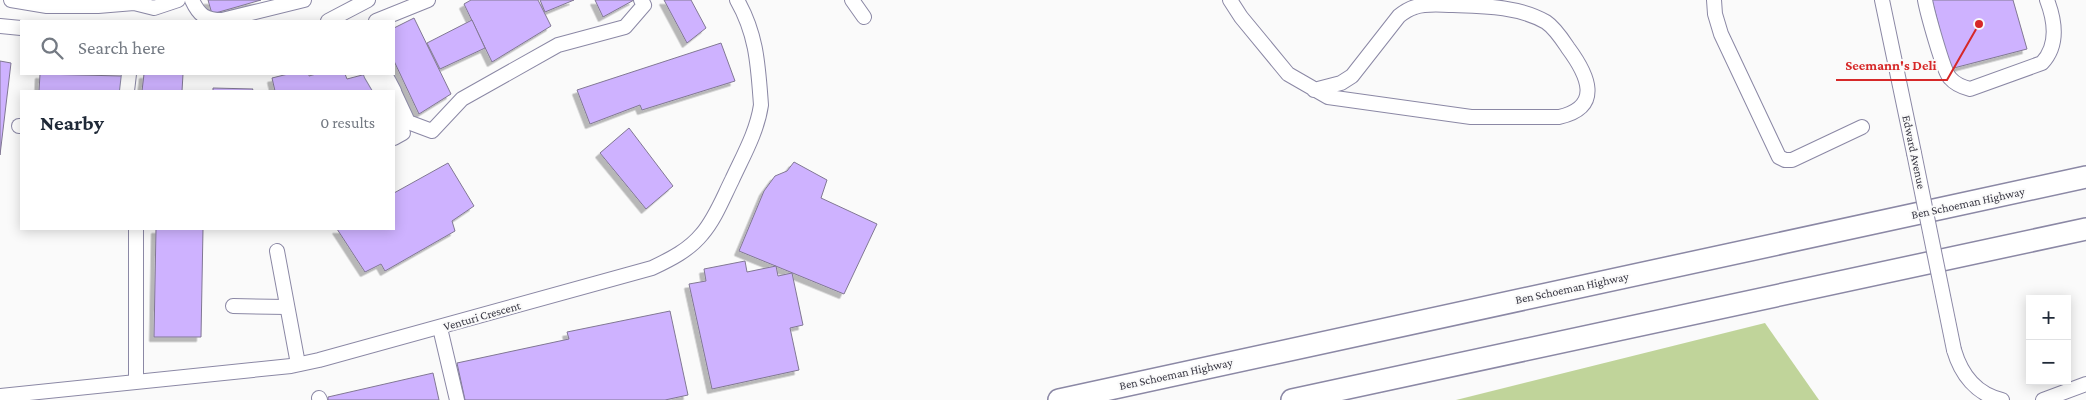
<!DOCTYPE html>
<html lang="en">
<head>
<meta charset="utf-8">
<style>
	:root { --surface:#fff; --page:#f6f6f7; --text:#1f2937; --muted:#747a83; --line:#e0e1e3 }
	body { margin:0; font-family:"Crimson Pro",serif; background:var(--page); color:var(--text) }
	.controls { position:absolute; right:15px; bottom:15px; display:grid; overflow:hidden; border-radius:0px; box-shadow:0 2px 12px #0003 }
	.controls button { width:45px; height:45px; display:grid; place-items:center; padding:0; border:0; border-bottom:1px solid var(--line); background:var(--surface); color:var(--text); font:25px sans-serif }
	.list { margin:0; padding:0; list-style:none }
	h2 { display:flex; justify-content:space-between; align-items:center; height:65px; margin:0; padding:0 20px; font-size:21px }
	h2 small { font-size:16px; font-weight:400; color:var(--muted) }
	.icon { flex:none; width:28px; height:28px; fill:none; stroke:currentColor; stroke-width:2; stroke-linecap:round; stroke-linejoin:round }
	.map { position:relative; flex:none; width:2086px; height:400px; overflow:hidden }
	.search { position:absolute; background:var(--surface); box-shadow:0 2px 12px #0003; left:20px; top:20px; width:375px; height:55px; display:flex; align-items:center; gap:12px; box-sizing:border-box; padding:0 18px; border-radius:0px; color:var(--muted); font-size:19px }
	.panel { position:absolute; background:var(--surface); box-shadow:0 2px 12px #0003; left:20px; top:90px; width:375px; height:140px; border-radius:0px }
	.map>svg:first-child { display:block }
	.green { fill:#c0d49a }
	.building { fill:#ceb2ff; stroke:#817893; filter:url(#shadow) }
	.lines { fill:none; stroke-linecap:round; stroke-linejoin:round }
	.minor-casing { stroke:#8b88a5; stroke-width:16 }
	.highway-casing { stroke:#8b88a5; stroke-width:24 }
	.minor { stroke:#fff; stroke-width:14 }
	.highway { stroke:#fff; stroke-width:21 }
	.minor-bridge-casing { stroke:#8b88a5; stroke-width:16; stroke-linecap:butt }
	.minor-bridge { stroke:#fff; stroke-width:14 }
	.labels { text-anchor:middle; stroke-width:4; stroke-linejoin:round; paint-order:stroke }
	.street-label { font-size:12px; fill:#373642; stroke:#fafafa }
	.leader { fill:none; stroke:#d62828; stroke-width:2 }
	.callout-dot { fill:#d62828; stroke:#fafafa; stroke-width:2 }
	.callout-label { font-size:14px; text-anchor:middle; font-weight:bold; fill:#d62828; stroke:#fafafa; stroke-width:4; stroke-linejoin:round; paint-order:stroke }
</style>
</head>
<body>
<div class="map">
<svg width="2086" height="400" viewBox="0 0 2086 400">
	<defs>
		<filter id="shadow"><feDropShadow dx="-4.5" dy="4.5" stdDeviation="0" flood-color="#0004"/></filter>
	</defs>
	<rect width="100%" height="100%" fill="#fafafa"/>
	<!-- green -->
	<path class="green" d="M1765,323L1819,400H1456Z"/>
	<!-- building -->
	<g class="building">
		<path d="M208,0H261L212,14Z"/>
		<path d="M471,0H538L551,26L492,62L464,4Z"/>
		<path d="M540,0H574L545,12Z"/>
		<path d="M595,0H634L603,17Z"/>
		<path d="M664,0H691L706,28L687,43Z"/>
		<path d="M1932,0H2013L2027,49L1950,69Z"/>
		<path d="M414,18L451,94L419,114L394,61V28Z"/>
		<path d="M472,20L485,48L440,69L427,43Z"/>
		<path d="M721,43L735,81L642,110L640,105L590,124L577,90Z"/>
		<path d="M0,61L11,63L0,155Z"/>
		<path d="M40,74L122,76L121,91H39Z"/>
		<path d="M144,74H183L182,91H142Z"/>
		<path d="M288,74H309V76L316,74H345L347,79L366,74L374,91H275L272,78Z"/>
		<path d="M213,88L253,89L252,91H213Z"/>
		<path d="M629,128L673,186L646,209L600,153Z"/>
		<path d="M794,162L827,180L821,198L877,224L844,294L739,251L764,191L775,176L787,171Z"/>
		<path d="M448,163L474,206L452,221L455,231L385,271L381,264L365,272L337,229H394V193Z"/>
		<path d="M156,229H203L201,337H154Z"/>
		<path d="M745,261L747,272L776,266L778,276L792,273L803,325L790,328L799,370L712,389L689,284L706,281L704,269Z"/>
		<path d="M670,311L688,395L665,400H465L457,363L569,339L567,332Z"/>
		<path d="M433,373L439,400H328V397Z"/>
	</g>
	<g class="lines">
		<!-- minor casing -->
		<g class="minor-casing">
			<g id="minor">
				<path d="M11,0L47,6H98L134,3L154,8L178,0"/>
				<path d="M192,0C199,15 205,20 222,20L304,0"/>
				<path d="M852,0L864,17"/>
				<path d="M1230,0L1241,17L1288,74L1328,97L1471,117H1559C1603,107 1588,75 1568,48C1562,39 1555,28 1546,22C1518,6 1484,6 1453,5C1440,5 1427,3 1415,7C1408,9 1404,12 1399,16L1352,76L1341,83L1314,90"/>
				<path d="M1714,0L1715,14L1721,34L1779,157L1785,160H1792L1862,127"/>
				<path d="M1882,0L1914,153"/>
				<path d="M1925,0C1927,11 1943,71 1950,78C1955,84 1962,87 1970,89L2042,63C2059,45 2055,21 2047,0"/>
				<path d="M328,21L368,0"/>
				<path d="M376,21L428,0"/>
				<path d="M0,26L21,28"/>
				<path d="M371,74L381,91"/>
				<path d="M385,74L394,91"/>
				<path d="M127,91L129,74"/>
				<path d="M394,92L408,122L432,131L462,99L558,45L625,27L644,5L641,0"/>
				<path d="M394,116L403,133L394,138"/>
				<path d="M19,126H21"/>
				<path d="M136,229V381"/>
				<path d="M277,251L298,364"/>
				<path d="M233,306L287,307"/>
				<path d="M440,328L457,400"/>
				<path d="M1954,350C1961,374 1976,394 2002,400"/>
				<path d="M0,396L291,366L319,360L652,268C671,259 689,250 702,234C715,219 723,198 732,180C743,156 757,132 761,105C758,66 757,35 737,0"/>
				<path d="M319,398L320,400"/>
				<path d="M2043,400L2086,384"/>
			</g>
		</g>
		<!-- highway casing -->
		<g class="highway-casing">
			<g id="highway">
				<path d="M1059,400L2086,177"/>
				<path d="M1292,400L2086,229"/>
			</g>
		</g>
		<!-- minor -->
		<use href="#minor" class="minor"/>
		<!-- highway -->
		<use href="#highway" class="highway"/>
		<!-- minor-bridge casing -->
		<g class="minor-bridge-casing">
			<path id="minor-bridge" d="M1914,153L1954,350"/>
		</g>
		<!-- minor-bridge -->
		<use href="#minor-bridge" class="minor-bridge"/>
	</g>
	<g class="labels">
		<!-- street labels -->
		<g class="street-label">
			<text transform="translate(1914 152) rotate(78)" y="4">Edward Avenue</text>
			<text transform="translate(1968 203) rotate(-12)" y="4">Ben Schoeman Highway</text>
			<text transform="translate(1572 288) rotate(-12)" y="4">Ben Schoeman Highway</text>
			<text transform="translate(482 316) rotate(-16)" y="4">Venturi Crescent</text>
			<text transform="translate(1176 374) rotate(-12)" y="4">Ben Schoeman Highway</text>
		</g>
	</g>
	<!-- callouts -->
	<path class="leader" d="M1979 24L1947 80H1836"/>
	<circle class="callout-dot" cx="1979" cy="24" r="5"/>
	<g class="callout-label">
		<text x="1891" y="70">Seemann's Deli</text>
	</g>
</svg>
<div class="controls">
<button>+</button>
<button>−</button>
</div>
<div class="search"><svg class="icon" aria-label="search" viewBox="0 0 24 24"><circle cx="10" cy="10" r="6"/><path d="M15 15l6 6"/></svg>Search here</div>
<section class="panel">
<h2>Nearby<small>0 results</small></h2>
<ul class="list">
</ul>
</section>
</div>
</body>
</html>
